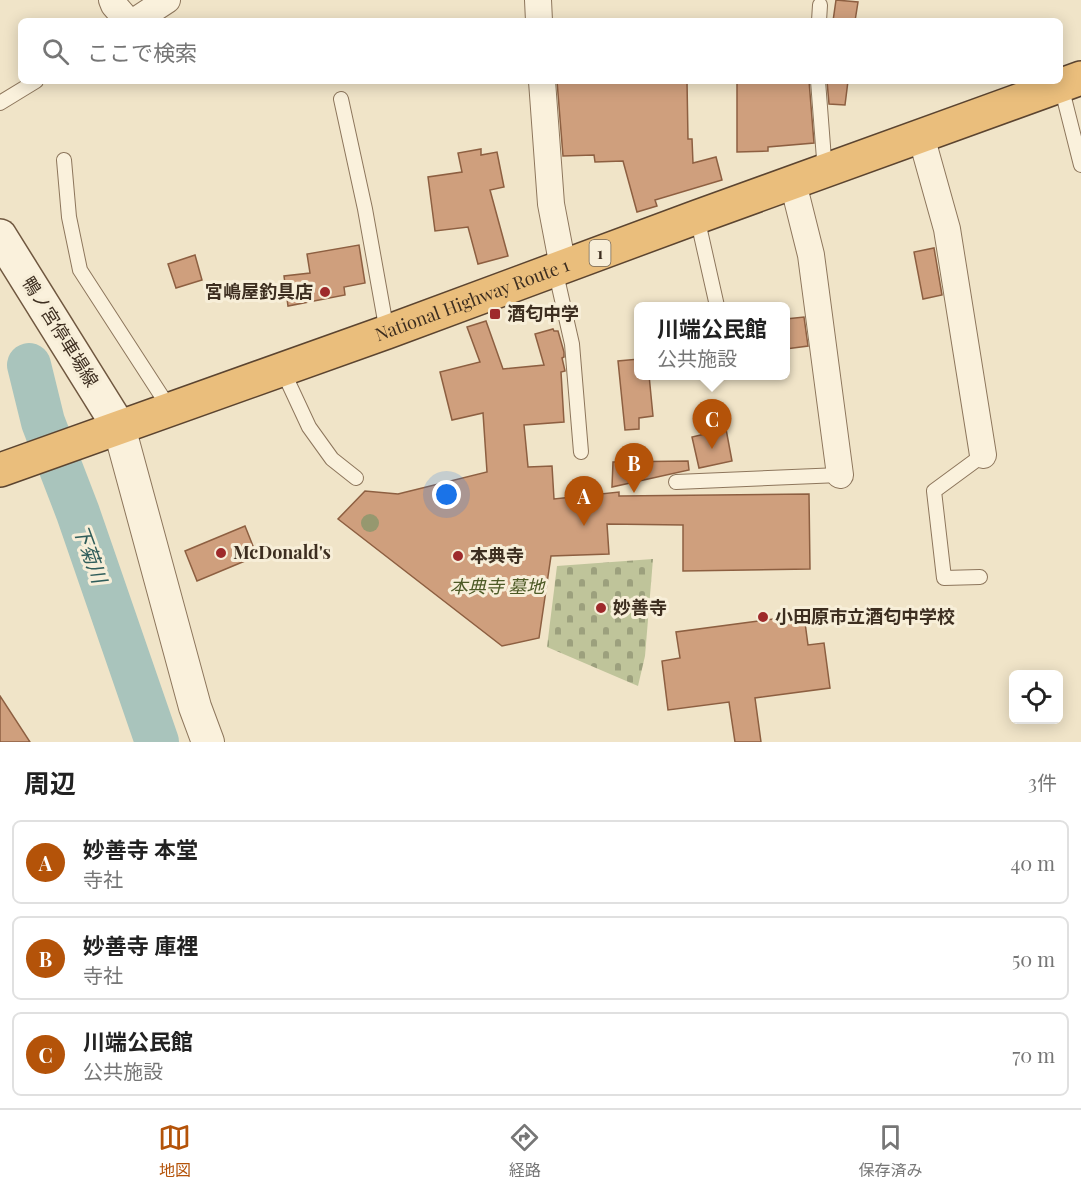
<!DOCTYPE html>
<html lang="ja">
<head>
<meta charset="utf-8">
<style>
	:root { --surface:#fff; --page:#f6f6f6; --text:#222; --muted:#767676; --line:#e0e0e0; --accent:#b45309 }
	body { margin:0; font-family:"Playfair Display","Noto Sans JP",serif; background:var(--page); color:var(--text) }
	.controls { position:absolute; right:18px; bottom:18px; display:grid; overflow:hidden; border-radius:9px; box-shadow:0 3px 15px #0003 }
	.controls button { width:54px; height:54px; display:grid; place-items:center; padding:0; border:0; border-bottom:2px solid var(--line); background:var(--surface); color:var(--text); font:30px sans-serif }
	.you { position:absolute; left:447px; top:495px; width:21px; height:21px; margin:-15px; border:4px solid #fff; border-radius:50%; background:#1a73e8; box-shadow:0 0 0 9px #1a73e833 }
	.badge { display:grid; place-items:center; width:39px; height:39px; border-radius:50%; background:var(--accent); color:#fff; font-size:20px; font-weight:700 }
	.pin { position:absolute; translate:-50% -50px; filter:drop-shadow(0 2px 3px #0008) }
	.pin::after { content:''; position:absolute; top:32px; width:21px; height:18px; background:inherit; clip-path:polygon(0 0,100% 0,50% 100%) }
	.popup { position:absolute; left:634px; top:302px; width:156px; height:78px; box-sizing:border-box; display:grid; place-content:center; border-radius:9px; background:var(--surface); filter:drop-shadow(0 2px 4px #0005); font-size:20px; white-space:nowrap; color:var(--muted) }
	.popup b { font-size:22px; color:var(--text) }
	.popup::after { content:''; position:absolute; left:50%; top:100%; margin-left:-12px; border:12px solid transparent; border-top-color:var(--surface) }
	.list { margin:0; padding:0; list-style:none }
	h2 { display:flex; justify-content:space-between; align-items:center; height:78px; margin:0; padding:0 24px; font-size:26px }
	h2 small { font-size:20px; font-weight:400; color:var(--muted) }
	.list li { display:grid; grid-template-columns:39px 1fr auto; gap:18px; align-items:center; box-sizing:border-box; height:84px; margin:0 12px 12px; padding:0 12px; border:2px solid var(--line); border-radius:9px }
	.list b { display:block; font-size:22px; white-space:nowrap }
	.list p { margin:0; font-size:20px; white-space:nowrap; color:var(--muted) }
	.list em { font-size:20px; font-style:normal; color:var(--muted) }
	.icon { flex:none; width:33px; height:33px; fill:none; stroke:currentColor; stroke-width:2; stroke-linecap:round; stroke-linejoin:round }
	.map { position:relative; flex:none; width:1081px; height:742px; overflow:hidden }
	.search { position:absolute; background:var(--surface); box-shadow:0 3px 15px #0003; left:18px; right:18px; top:18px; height:66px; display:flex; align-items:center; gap:15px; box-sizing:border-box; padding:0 21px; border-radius:9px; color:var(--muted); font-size:22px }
	.sheet { height:366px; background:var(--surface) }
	nav { display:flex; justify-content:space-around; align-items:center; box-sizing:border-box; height:84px; border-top:2px solid var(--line); background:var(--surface); font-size:16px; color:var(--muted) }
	nav a { display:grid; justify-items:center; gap:3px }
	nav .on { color:var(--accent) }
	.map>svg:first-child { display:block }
	.cemetery { fill:url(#cemetery-stones) }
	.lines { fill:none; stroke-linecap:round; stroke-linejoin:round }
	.river { stroke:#a9c4bc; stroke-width:44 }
	.building { fill:#cf9f7d; stroke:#8d5f41; stroke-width:1.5 }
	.service-casing { stroke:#8d765c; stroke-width:16 }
	.minor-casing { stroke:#8d765c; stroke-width:28 }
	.tertiary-casing { stroke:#8d765c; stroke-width:34 }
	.secondary-casing { stroke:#6f573f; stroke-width:36 }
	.trunk-casing { stroke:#5b4430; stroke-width:36 }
	.service { stroke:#faf1dc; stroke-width:14 }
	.minor { stroke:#faf1dc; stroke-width:26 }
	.tertiary { stroke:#faf1dc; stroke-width:32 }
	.secondary { stroke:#faf1dc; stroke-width:33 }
	.trunk { stroke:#eabe7c; stroke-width:33 }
	.tree { fill:#96986f }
	.poi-dot { fill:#9e2a2b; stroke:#f7eed8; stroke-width:2 }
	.labels { text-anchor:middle; stroke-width:6; stroke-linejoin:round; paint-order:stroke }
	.shield { fill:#f7eed8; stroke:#756857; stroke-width:1.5 }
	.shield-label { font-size:16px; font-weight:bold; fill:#3d2e20 }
	.poi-label { font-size:18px; font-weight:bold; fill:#3d2e20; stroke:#f7eed8; text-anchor:start }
	.street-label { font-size:18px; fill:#3d2e20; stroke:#f7eed8 }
	.park-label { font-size:18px; font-style:italic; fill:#4d5a26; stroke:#f7eed8 }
	.water-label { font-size:20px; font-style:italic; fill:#2f5d5a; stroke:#f7eed8 }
</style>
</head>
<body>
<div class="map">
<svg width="1081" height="742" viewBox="0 0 1081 742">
	<defs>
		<pattern id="cemetery-stones" width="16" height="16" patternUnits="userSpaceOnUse" patternTransform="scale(1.5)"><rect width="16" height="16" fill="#bfc49a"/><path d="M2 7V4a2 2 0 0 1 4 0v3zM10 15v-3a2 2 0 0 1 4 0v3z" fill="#9ca07d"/></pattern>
	</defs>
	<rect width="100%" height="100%" fill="#f0e4c8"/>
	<!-- cemetery -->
	<path class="cemetery" d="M653,559L645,656L638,686L547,647L557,566Z"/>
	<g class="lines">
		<!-- river -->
		<path class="river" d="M29,365L43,422L78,513L157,742"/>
	</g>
	<!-- building -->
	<g class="building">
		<path d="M836,0L858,2L855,21H833Z"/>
		<path d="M557,81H687L688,139H692L693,163L716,157L722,180L655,200L657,206L637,212L623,161L595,162L594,155L563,156Z"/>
		<path d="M737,81H809L814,143L768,147V151L737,152Z"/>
		<path d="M827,81H848L845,105L829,104Z"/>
		<path d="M481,149V155L497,152L504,187L490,190L508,256L478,264L468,227L435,231L428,177L462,172L458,153Z"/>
		<path d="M359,245L365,283L344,287L345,295L288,306L284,276L310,273L307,254Z"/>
		<path d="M934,248L942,295L923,299L914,252Z"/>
		<path d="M195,255L202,280L176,288L168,264Z"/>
		<path d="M804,317L808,346L786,349V319Z"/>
		<path d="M486,321L503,369L544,365L535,334L553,329L554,331H558L564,352V357L562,358L565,371L561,372L564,422L524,425L528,467L552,466L554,499L619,492V496L809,494L810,569L683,571V525L607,524L609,554L551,556L539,638L502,646L338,519L365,491L398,494L487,472L483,413L452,420L440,372L480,362L467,327Z"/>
		<path d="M639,359V375H649L653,416L639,418V429L625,430L618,361Z"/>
		<path d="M726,429L732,461L699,468L692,437Z"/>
		<path d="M688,461L689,470L612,487L613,462Z"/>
		<path d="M245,526L257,556L197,581L185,551Z"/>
		<path d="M804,615L808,645L824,643L830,688L755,698L761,742H735L729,702L668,710L662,661L680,658L676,632Z"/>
		<path d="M0,696L30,742H0Z"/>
	</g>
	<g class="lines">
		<!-- service casing -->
		<g class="service-casing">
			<g id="service">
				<path d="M819,21L820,5"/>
				<path d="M818,81L825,172"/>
				<path d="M1061,86L1081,165"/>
				<path d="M341,99L365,209L387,332"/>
				<path d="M0,103L36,81"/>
				<path d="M64,160L69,217L80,270L170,409"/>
				<path d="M697,217L717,306"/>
				<path d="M555,269L572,344L581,452"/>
				<path d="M282,369L309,427L332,459L356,478"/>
				<path d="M676,482L840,475"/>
				<path d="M980,577L944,578L934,491L983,455"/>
			</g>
		</g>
		<!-- minor casing -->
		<g class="minor-casing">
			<g id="minor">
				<path d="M112,0L114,5L128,21"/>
				<path d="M538,0L539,21"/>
				<path d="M135,21L167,0"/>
				<path d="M542,81L551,204L563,267"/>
				<path d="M921,136L947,229L983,455"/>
				<path d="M793,183L811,255L840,475"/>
			</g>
		</g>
		<!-- tertiary casing -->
		<g class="tertiary-casing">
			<path id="tertiary" d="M119,427L195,707L208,742"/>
		</g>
		<!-- secondary casing -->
		<g class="secondary-casing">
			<path id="secondary" d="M0,236L119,427"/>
		</g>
		<!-- trunk casing -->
		<g class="trunk-casing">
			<g id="trunk">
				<path id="s1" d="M0,470L387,332L697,217L1081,78"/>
			</g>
		</g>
		<!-- service -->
		<use href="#service" class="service"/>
		<!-- minor -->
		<use href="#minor" class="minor"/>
		<!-- tertiary -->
		<use href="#tertiary" class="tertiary"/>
		<!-- secondary -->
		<use href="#secondary" class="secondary"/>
		<!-- trunk -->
		<use href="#trunk" class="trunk"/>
	</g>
	<!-- trees -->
	<circle class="tree" cx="370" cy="523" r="9"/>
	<!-- markers -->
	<g class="poi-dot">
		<circle cx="325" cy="292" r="6"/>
		<rect x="489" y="308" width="12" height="12" rx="3"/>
		<circle cx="221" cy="553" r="6"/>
		<circle cx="458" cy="556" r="6"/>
		<circle cx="601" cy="608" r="6"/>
		<circle cx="763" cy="617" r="6"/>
	</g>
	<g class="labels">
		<!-- shield labels -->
		<rect class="shield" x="589.5" y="240" width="21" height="26" rx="4.5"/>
		<g class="shield-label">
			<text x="600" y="259">1</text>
		</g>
		<!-- poi labels -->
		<g class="poi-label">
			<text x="313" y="298" text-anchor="end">宮嶋屋釣具店</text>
			<text x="507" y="320">酒匂中学</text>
			<text x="233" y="559">McDonald's</text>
			<text x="470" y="562">本典寺</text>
			<text x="613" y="614">妙善寺</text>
			<text x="775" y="623">小田原市立酒匂中学校</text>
		</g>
		<!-- street labels -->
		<g class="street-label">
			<text dy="6" stroke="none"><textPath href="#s1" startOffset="502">National Highway Route 1</textPath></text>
			<text transform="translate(60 332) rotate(58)" y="6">鴨ノ宮停車場線</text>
		</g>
		<!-- park labels -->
		<g class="park-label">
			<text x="497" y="593">本典寺 墓地</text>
		</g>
		<!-- water labels -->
		<g class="water-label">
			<text transform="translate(90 554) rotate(70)" y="7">下菊川</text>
		</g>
	</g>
</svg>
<div class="controls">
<button><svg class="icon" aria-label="locate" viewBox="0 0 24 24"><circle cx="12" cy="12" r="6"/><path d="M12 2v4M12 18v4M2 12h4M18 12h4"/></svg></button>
</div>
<div class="you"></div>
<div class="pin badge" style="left:584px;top:526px">A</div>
<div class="pin badge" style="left:634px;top:493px">B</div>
<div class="pin badge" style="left:712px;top:449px">C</div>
<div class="popup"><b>川端公民館</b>公共施設</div>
<div class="search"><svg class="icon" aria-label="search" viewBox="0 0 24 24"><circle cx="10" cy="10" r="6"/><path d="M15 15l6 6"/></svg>ここで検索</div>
</div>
<section class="sheet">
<h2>周辺<small>3件</small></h2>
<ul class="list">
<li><span class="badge">A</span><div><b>妙善寺 本堂</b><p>寺社</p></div><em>40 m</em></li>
<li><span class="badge">B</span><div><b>妙善寺 庫裡</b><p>寺社</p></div><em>50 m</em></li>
<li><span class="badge">C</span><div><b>川端公民館</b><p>公共施設</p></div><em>70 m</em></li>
</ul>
</section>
<nav>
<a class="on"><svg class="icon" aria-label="map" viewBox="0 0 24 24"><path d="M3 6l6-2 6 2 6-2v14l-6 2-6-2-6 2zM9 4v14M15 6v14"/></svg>地図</a>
<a><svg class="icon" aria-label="directions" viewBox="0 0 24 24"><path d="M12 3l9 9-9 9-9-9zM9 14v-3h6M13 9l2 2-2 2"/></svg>経路</a>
<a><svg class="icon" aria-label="saved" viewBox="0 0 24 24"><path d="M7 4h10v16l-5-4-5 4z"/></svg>保存済み</a>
</nav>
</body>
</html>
